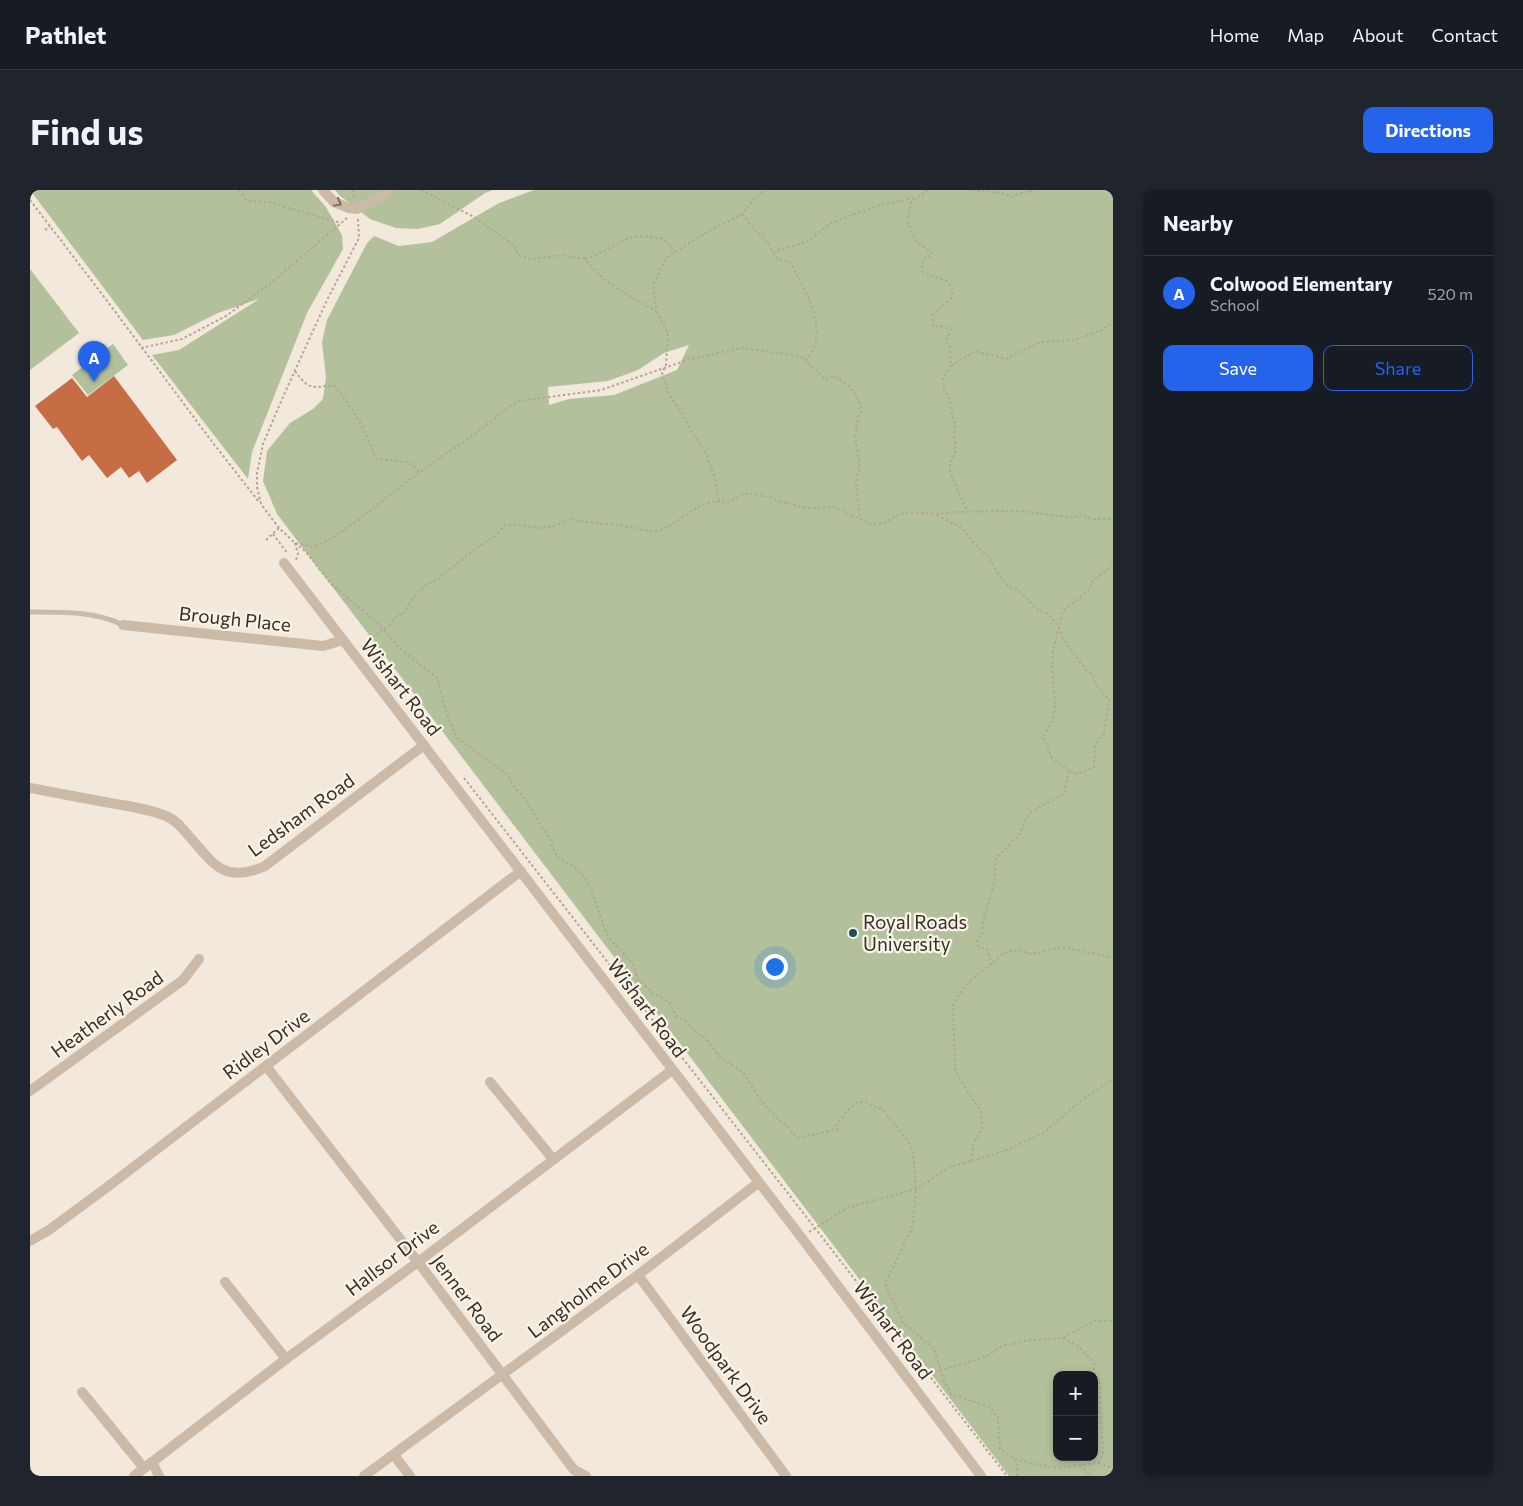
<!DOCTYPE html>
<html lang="en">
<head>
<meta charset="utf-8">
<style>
	:root { --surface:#171b24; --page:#20242c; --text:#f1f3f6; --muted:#9ea1a6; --line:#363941; --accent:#2563eb }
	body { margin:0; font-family:Commissioner,sans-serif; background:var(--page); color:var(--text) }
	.controls { position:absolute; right:15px; bottom:15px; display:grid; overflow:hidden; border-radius:10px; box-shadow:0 2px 8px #0003 }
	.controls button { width:45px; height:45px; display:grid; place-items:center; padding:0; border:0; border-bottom:1px solid var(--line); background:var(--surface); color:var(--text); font:25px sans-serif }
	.you { position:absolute; left:744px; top:776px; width:18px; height:18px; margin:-12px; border:4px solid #fff; border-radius:50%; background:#1a73e8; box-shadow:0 0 0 8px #1a73e833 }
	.badge { display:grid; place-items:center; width:32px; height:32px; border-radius:50%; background:var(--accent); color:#fff; font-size:16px; font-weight:700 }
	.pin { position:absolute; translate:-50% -41px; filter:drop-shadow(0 1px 2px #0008) }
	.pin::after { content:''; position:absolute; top:26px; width:18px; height:15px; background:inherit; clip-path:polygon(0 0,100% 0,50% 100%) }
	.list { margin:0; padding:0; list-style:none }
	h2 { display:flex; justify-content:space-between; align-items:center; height:65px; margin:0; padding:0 20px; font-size:21px }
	h2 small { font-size:16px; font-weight:400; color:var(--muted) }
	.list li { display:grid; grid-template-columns:32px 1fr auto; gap:15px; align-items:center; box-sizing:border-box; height:75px; padding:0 20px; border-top:1px solid var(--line) }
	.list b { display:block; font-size:19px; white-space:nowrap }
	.list p { margin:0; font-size:16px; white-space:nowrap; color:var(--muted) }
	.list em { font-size:16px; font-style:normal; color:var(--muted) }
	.actions { display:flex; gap:10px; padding:15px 20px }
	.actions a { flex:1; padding:11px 0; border:1px solid var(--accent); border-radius:10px; text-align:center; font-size:18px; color:var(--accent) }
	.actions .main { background:var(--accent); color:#fff }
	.map { position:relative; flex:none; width:1083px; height:1286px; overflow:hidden; border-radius:10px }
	header { display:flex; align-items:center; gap:30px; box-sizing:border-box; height:70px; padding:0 25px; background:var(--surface); border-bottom:1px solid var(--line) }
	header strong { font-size:24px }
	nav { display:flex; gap:28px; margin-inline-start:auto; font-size:18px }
	.intro { display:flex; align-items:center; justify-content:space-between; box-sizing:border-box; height:120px; padding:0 30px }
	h1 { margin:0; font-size:35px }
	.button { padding:12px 22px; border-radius:10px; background:var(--accent); color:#fff; font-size:18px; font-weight:700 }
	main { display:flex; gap:30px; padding:0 30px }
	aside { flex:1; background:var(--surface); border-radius:10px; box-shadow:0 2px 8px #0003 }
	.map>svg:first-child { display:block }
	.green { fill:#b2c19c; fill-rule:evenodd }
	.building { fill:#c76d45 }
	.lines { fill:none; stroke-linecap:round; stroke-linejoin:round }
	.path { stroke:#b6a492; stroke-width:2; stroke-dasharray:2.5 2.5; stroke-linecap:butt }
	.service { stroke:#cbbaa8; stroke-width:5 }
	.minor { stroke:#cbbaa8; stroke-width:10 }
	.oneway { stroke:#7a6d62 }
	.poi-dot { fill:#1d5159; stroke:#faf3e8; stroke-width:2 }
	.labels { text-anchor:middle; stroke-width:4.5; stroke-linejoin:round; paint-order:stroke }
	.street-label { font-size:19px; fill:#372e28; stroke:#faf3e8 }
	.poi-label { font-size:19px; fill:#372e28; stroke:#faf3e8; text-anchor:start }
</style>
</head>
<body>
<header>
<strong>Pathlet</strong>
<nav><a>Home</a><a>Map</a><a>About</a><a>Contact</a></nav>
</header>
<div class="intro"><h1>Find us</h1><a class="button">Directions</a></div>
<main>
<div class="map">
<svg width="1083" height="1286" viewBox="0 0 1083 1286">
	<rect width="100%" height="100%" fill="#f2e9dc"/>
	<!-- green -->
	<g class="green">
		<path d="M0,0H281L296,17L312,45L313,59L277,123L222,262L218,289L122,165L149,160L229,109L188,123L144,145L113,150Z"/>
		<path d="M305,0H463L455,3L410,34L388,39L366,38L340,29L309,5Z"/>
		<path d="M504,0H1083V1286H979L247,324L233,291L237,261L260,233L283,219L293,209L296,187L292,152L297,130L337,53L344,46L369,56L402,52L469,13ZM659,155L647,180L584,205L539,209L519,215L518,197L578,191L608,180L634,163ZM1027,1185H1064V1267H1027Z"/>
		<path d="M0,79L49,143L0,180Z"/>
		<path d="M83,154L98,175L58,205L42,185Z"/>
	</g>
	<!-- building -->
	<path class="building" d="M84,186L147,270L117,293L109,281L99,288L91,277L77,288L59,265L52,271L27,237L23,239L5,216L42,188L57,207Z"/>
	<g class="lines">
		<!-- path -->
		<g class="path">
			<path d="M209,0L218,11L238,12L311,33"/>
			<path d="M323,0L324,8"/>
			<path d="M391,0L444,27L484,55L488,65L501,69L532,65L555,69C575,95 601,106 627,122"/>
			<path d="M898,0L882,11L880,16L878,33L885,50L902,63L900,66L896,67L891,74L893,82L916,91L923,98L921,108L902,126L904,137L912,136L921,140L915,151L920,158L921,176L913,188L914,199L919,209L925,236L924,243L926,260L920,272V282L937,321"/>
			<path d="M942,0L971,3L982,7L987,4L1006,0"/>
			<path d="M0,10L78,112L180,249L229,312"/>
			<path d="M712,24L725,40L735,49L747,69L760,72C773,97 803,144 775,170"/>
			<path d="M328,29L329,48L298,108L252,209L233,254L227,283V297L231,314L249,338L265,353L283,357L301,349L327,331L379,290L447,242L477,218L490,211L571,200L660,169L712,158L769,166L775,170L796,190L804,186C821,196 825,200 832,220L828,227L825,247L830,275L826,294L830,328"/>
			<path d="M15,40L20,36"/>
			<path d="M743,62L778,51L801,33L844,17L886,7"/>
			<path d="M555,69C570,65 581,56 595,50C606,44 622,47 634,49L645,62"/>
			<path d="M111,158L152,149L196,126L241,93L317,28"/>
			<path d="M921,176L945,161L976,169L1011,152L1044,150L1072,140L1083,132"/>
			<path d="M265,181C279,200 281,198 303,195C323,215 336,242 346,269L379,272L390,282"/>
			<path d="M689,311L684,286L676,263L660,239L652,222L639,205L632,183L636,175L638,143L627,122L623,96L636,68L677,42L712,24L723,10L734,0"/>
			<path d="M907,325L932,338L941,350L960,369L967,382L979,397L988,400L1009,421L1019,424L1029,438L1034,450L1056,480L1063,486L1065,493L1079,510"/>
			<path d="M243,344L258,364"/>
			<path d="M236,350L249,338"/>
			<path d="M265,353L276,362L301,394L350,435L368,457L407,488L418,527L427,548L478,585L484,597L495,609L519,648L527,667L543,676L556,689L562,703L578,747L603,774L608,789L623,803L639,812L646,826L656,831L664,841L675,848L690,867L712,881L731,911L748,929L756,935L767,948C781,946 793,941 807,940L806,936L819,919L828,912H835L853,920L878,951L883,964L886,999L882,1038L855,1094L873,1133L904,1158L913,1188L921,1204L960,1217L968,1228L970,1259L987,1270L1024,1278L1068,1273L1083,1278"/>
			<path d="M265,353L268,364L266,370"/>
			<path d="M331,457L353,439L359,436L367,426L374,423L383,408L396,394L405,391L448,357L464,347L475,335C488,333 498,337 511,338C522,338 532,333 541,328L549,331C566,333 583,334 599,337C609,338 616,342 626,341C651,336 668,305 696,313L714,304L718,303L742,308L747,311L777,318L804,317L818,324L830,328L841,335C845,335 850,334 853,333C861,330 867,324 875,323C888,321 910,326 919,322L992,321L1044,328L1051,324L1061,329H1083"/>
			<path d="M1039,580L1022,568L1013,547L1022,531L1025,517L1022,476L1023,460L1033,421L1058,401L1063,391L1083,375"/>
			<path d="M434,588L785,1038L977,1286"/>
			<path d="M962,775L957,759L949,757L947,751L952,744L954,728L964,694L966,668L990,644L995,631L1002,621L1034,604L1039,580L1047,584L1064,577L1065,555L1074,544L1079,510H1083"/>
			<path d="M941,971L943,954L952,938L951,921L932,893L925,879L923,816L926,809L938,793L974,763L989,760L1001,764L1032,757L1083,768"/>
			<path d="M779,1042L817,1018L886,999L920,977L975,961L1013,943L1052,910L1083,889"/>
			<path d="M1033,1148L1048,1156L1064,1173V1182L1069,1193L1073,1264L1068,1273"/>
			<path d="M891,1188L901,1183L955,1167L972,1156L1000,1150L1033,1148L1064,1131H1083"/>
			<path d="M1050,1275L1061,1286"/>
			<path d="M987,1286V1271"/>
		</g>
		<!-- service -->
		<path class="service" d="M0,422C31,422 65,421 93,435"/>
		<!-- minor -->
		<g class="minor">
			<path d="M293,0L304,12L319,18L327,19L353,6L360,0"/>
			<path d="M254,373L771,1047L951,1286"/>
			<path d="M93,435L293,456L313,450"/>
			<path d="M0,598C27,603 53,608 80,613C99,616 118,619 136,626C146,630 152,638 159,646C184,675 195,694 235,676L394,555"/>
			<path d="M236,876L388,1072L544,1280L556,1286"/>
			<path d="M460,892L523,969"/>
			<path d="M0,901L153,790L169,769"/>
			<path d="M0,1051L19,1040L80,995L491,681"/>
			<path d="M608,1085L756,1286"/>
			<path d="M195,1092L256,1169"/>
			<path d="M52,1202L114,1278"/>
			<path d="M364,1265L380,1286"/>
			<path d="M122,1272L129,1286"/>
			<path d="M104,1286L256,1169L388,1072L642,880"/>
			<path d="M334,1286L608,1085L728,993"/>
		</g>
	</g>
	<!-- one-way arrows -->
	<defs><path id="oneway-chevron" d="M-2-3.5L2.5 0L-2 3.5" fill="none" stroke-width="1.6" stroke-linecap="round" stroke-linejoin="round" transform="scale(1.25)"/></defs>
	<use class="oneway" href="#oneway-chevron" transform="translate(308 13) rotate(29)"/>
	<!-- markers -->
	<circle class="poi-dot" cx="823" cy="743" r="5"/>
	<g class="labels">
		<!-- street labels -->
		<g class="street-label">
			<text transform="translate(205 429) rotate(6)" y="7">Brough Place</text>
			<text transform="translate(371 497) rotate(52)" y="7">Wishart Road</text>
			<text transform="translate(271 625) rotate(-36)" y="7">Ledsham Road</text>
			<text transform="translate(617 818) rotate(53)" y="7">Wishart Road</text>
			<text transform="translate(77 824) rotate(-36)" y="7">Heatherly Road</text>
			<text transform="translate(236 854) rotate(-37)" y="7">Ridley Drive</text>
			<text transform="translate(362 1068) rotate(-37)" y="7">Hallsor Drive</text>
			<text transform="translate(558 1100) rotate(-37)" y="7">Langholme Drive</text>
			<text transform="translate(437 1108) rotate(53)" y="7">Jenner Road</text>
			<text transform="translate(863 1140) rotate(53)" y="7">Wishart Road</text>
			<text transform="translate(696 1175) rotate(54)" y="7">Woodpark Drive</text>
		</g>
		<!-- poi labels -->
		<g class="poi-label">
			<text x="833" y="739">Royal Roads<tspan x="833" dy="22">University</tspan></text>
		</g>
	</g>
</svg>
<div class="controls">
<button>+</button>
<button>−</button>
</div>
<div class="you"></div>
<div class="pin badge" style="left:64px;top:192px">A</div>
</div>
<aside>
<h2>Nearby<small></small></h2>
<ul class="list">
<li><span class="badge">A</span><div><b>Colwood Elementary</b><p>School</p></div><em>520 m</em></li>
</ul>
<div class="actions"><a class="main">Save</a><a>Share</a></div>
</aside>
</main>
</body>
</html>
